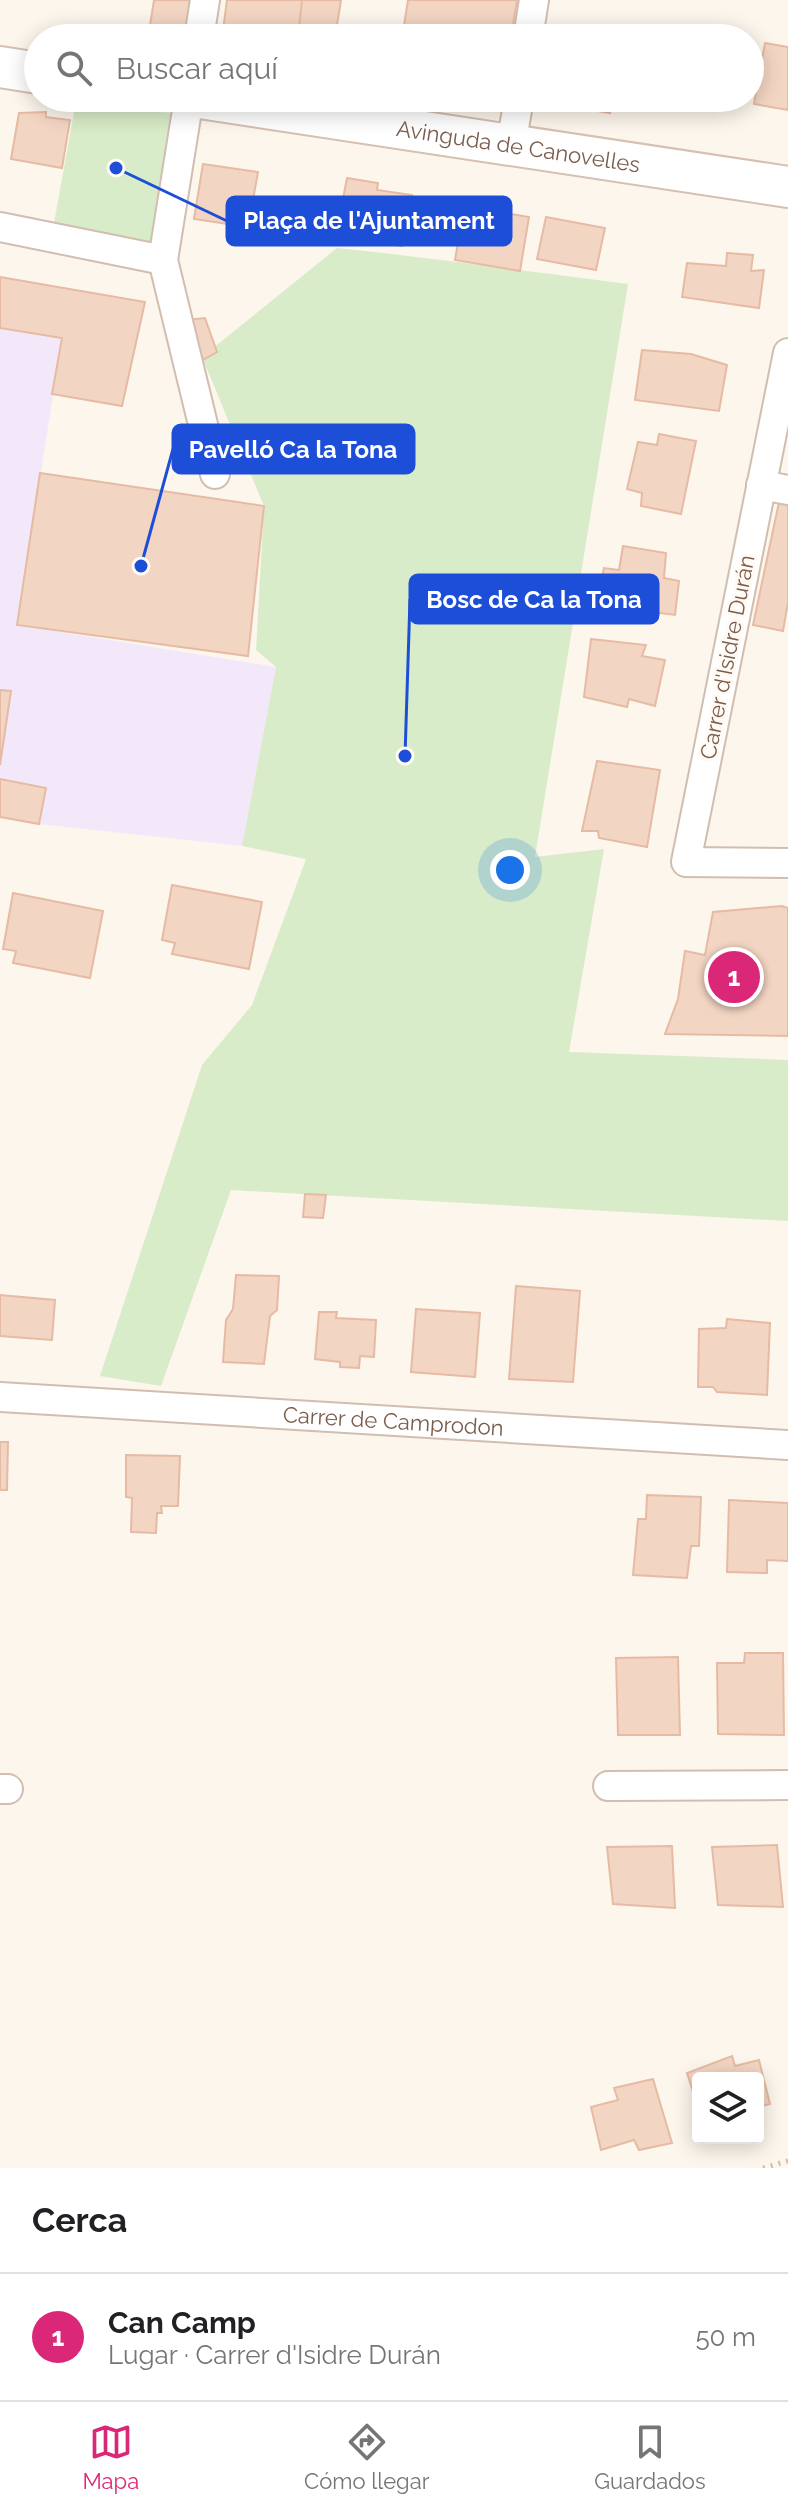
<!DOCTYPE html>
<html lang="es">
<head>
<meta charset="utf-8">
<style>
	:root { --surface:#fff; --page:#f6f6f6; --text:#202124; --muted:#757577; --line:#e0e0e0; --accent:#db2777 }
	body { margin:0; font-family:Raleway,sans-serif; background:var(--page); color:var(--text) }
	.controls { position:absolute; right:24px; bottom:24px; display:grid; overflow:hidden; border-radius:8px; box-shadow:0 4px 20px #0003 }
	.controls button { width:72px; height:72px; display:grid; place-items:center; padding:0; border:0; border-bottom:2px solid var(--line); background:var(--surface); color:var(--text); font:40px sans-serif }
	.you { position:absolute; left:510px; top:870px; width:28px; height:28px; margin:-20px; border:6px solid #fff; border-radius:50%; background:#1a73e8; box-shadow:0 0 0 12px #1a73e833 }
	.badge { display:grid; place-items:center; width:52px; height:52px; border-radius:50%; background:var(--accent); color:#fff; font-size:26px; font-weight:700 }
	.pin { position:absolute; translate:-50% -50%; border:4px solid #fff; box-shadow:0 2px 8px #0006 }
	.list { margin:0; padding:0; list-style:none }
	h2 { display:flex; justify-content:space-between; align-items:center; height:104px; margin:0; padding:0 32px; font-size:34px }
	h2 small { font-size:26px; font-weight:400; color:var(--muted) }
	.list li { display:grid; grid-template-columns:52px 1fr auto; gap:24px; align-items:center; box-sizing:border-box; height:128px; padding:0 32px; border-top:2px solid var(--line) }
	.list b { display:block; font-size:30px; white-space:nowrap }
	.list p { margin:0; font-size:26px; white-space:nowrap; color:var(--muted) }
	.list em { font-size:26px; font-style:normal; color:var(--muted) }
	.icon { flex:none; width:44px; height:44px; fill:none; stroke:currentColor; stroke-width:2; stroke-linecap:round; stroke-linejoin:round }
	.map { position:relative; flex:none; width:788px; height:2168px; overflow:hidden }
	.search { position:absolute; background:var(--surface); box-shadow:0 4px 20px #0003; left:24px; right:24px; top:24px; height:88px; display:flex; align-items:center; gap:20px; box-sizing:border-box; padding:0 28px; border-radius:44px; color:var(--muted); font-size:30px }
	.sheet { height:232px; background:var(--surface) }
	nav { display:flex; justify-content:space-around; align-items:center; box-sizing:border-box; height:112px; border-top:2px solid var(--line); background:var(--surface); font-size:22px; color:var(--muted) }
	nav a { display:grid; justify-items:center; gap:4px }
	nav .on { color:var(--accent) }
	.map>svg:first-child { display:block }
	.education { fill:#f3e8fa }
	.green { fill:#d8ecc9 }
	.building { fill:#f3d5c3; stroke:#e6bba3; stroke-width:2 }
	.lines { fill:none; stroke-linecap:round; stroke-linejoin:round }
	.street-casing { stroke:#d1beb0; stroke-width:32 }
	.secondary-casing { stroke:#d6c0b0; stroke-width:44 }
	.path { stroke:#d9b8a5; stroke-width:5; stroke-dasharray:2 6; stroke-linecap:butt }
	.street { stroke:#fff; stroke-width:28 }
	.secondary { stroke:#fff; stroke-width:40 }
	.labels { text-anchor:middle; stroke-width:6; stroke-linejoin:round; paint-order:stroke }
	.street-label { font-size:22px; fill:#7a5c4d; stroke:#fffaf3 }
	.leader { fill:none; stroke:#1d4ed8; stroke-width:3 }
	.callout-dot { fill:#1d4ed8; stroke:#fffaf3; stroke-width:3 }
	.callout { fill:#1d4ed8; stroke:#1d4ed8; stroke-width:3 }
	.callout-label { font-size:24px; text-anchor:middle; font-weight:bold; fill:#fff }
</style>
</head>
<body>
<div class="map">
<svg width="788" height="2168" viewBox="0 0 788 2168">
	<rect width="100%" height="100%" fill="#fdf6ec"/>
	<!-- education -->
	<path class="education" d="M0,328L62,338L17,625L276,667L242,846L39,824L0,817Z"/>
	<!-- green -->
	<g class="green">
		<path d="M75,107L175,113L157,247L54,223Z"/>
		<path d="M337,248C434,258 531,272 628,284L535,857L604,849L569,1052L788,1060V1221L231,1190L161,1386L100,1376L202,1065L252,1005L306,859L242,846L276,667L256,650L264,506L202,357Z"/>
	</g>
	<!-- building -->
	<g class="building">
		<path d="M154,0H190L185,38H148Z"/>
		<path d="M227,0H305L299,38H222Z"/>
		<path d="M302,0H341L335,38H298Z"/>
		<path d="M408,0H517L511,38H402Z"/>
		<path d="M570,27L623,36L622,38H568Z"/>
		<path d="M694,28L732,35V38H692Z"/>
		<path d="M765,43L788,47V110L754,104Z"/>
		<path d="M558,98H613L610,113L557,104Z"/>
		<path d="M46,112V117L70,120L62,168L11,159L19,113Z"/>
		<path d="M203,164L258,172L248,227L194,219Z"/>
		<path d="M347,178L378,183L377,190L412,195L402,246L336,236Z"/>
		<path d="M464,206L529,217L520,271L455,260Z"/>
		<path d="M546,217L605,228L596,270L537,259Z"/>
		<path d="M727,253L753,255L751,271L764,270L759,308L682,297L687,263L726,266Z"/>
		<path d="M0,277L145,302L122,406L52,394L62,338L0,328Z"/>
		<path d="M205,318L217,352L199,362L184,320Z"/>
		<path d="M642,350L691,354L727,365L719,411L635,400Z"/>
		<path d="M659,434L696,441L681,514L641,506L642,493L627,489L638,442L657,445Z"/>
		<path d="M40,473L264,506L248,656L17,625Z"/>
		<path d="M779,502L788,503V602L783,631L753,625Z"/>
		<path d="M623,546L666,553L664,578L679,581L675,615L596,605L604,568L619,570Z"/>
		<path d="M591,639L646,645L642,656L665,660L655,706L629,699L627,707L584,697Z"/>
		<path d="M0,690L11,691L0,765Z"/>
		<path d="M597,761L660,770L647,847L599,838L598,831H582Z"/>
		<path d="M0,779L46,788L39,824L0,817Z"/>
		<path d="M172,885L262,902L249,969L172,954L175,943L162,940Z"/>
		<path d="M13,893L103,911L90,978L13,963L16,951L3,949Z"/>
		<path d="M782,906L788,908V1036L665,1034L678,999L685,951L705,955L713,912Z"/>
		<path d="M305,1194L326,1195L323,1218L303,1217Z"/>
		<path d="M236,1275L279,1276L277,1310L270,1316L264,1364L223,1362L226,1320L233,1309Z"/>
		<path d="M516,1286L580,1291L573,1382L509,1379Z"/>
		<path d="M0,1295L55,1300L52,1340L0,1336Z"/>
		<path d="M416,1309L480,1313L475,1377L411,1372Z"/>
		<path d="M319,1312H337L336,1318L376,1320L374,1357L360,1356L359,1368L340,1367V1362L315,1359Z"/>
		<path d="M727,1319L770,1323L767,1395L717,1392L713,1387H698L699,1329L726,1328Z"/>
		<path d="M0,1442H8L7,1490H0Z"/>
		<path d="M126,1455L180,1456L178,1506H161L162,1513H157L156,1533L131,1532L132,1498L126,1497Z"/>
		<path d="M647,1495L701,1497L699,1546H691L687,1578L633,1575L638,1519H646Z"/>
		<path d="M729,1500L788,1503V1561L767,1560V1573L727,1572Z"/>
		<path d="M745,1653H783L784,1735L718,1734L717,1663H744Z"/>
		<path d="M678,1657L680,1735H618L616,1658Z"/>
		<path d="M777,1845L783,1907L718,1905L712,1847Z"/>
		<path d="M672,1846L675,1908L613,1904L607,1847Z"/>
		<path d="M732,2056L735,2066L759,2060L770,2104L758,2107V2078H698V2107L687,2073Z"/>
		<path d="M653,2079L672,2143L639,2150L634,2140L601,2150L591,2107L618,2100L614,2088Z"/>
	</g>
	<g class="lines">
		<!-- street casing -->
		<g class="street-casing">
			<g id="street">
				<path d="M199,38L205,0"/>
				<path d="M528,38L534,0"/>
				<path d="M189,98L163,260L215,474"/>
				<path d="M511,146L519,98"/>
				<path d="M0,227L163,260"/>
				<path d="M788,353L686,862L788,863"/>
				<path d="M761,485L788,490"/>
				<path id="s1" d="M0,1397L788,1445"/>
				<path d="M608,1786L788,1785"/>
				<path d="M0,1789H8"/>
			</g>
		</g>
		<!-- secondary casing -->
		<g class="secondary-casing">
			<g id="secondary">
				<path d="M0,67L38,73"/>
				<path id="s2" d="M200,98L788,187"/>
			</g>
		</g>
		<!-- path -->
		<path class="path" d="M763,2168L788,2161"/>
		<!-- street -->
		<use href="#street" class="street"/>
		<!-- secondary -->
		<use href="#secondary" class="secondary"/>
	</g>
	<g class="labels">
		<!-- street labels -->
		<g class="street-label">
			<text dy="8" stroke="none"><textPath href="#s2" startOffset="322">Avinguda de Canovelles</textPath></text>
			<text transform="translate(727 657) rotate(-79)" y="8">Carrer d'Isidre Durán</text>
			<text dy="8" stroke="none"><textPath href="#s1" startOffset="394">Carrer de Camprodon</textPath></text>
		</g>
	</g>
	<!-- callouts -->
	<path class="leader" d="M116 168L227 221M141 566L173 449M405 756L410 599"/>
	<g class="callout-dot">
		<circle cx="116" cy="168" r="8"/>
		<circle cx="141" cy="566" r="8"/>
		<circle cx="405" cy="756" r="8"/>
	</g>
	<g class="callout">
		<rect x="227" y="197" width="284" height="48" rx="8"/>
		<rect x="173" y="425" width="241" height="48" rx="8"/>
		<rect x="410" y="575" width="248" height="48" rx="8"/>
	</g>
	<g class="callout-label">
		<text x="369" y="229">Plaça de l'Ajuntament</text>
		<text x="293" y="458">Pavelló Ca la Tona</text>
		<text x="534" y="608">Bosc de Ca la Tona</text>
	</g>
</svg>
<div class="controls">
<button><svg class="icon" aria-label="layers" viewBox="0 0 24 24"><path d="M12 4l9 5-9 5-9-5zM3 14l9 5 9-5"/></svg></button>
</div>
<div class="you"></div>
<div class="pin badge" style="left:734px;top:977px">1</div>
<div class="search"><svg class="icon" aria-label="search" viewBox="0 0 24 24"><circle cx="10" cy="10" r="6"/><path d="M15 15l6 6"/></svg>Buscar aquí</div>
</div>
<section class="sheet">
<h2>Cerca<small></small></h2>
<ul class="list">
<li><span class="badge">1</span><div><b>Can Camp</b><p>Lugar · Carrer d'Isidre Durán</p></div><em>50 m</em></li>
</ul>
</section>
<nav>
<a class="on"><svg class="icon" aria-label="map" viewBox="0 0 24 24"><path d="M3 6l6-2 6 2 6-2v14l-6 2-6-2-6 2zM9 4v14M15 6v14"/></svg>Mapa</a>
<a><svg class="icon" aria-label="directions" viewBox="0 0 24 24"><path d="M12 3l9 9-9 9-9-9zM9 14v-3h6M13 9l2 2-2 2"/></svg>Cómo llegar</a>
<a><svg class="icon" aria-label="saved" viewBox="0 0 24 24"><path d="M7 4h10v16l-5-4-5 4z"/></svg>Guardados</a>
</nav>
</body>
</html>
